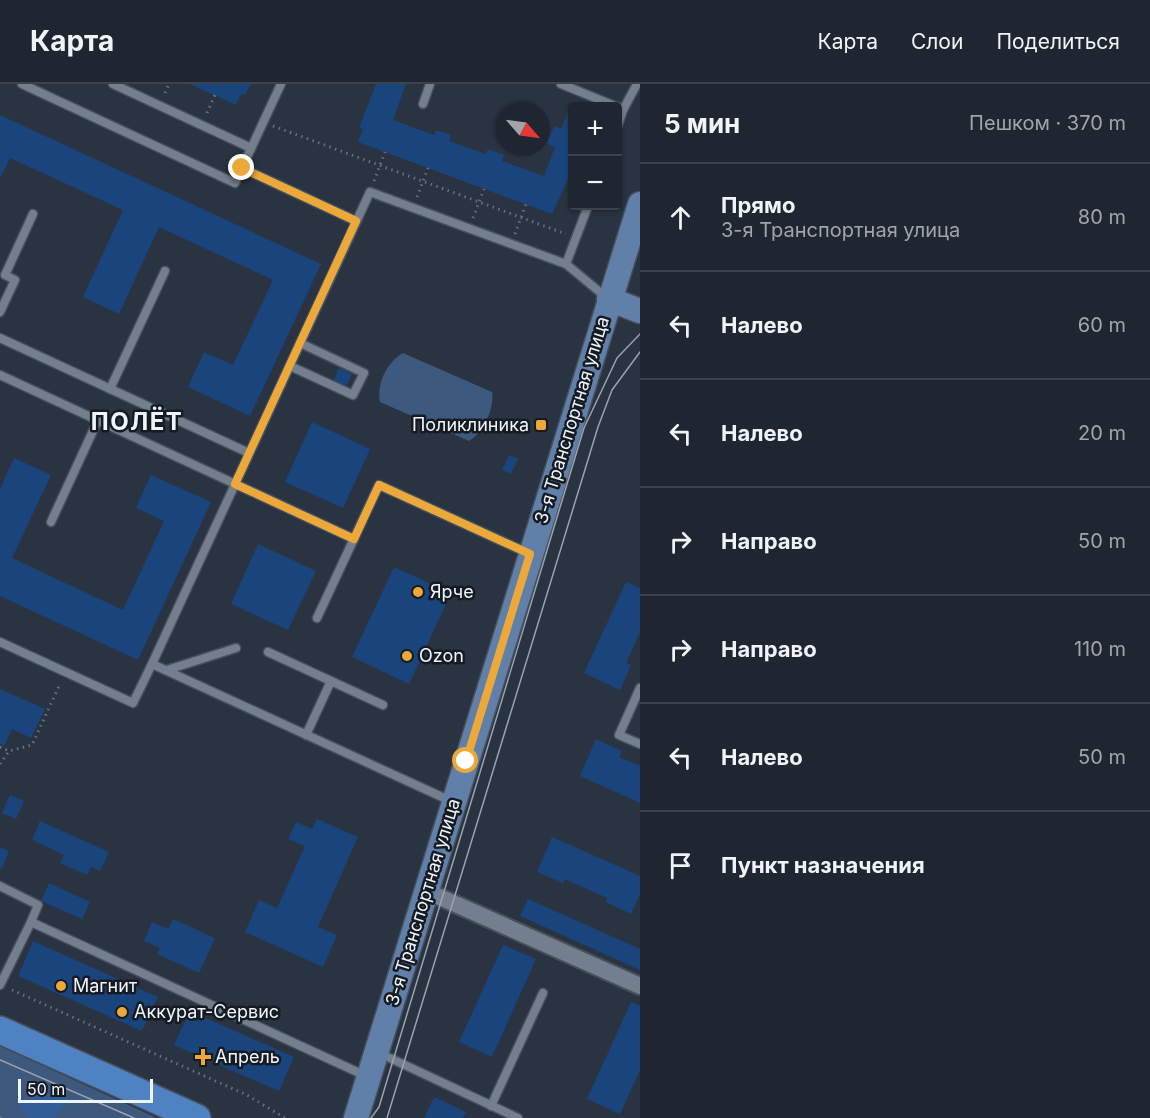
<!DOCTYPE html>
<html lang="ru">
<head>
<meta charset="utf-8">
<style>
	:root { --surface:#1f2631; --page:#2c323d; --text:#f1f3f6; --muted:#a1a5ab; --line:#3c434d }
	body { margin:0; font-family:Inter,sans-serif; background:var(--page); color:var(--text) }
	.controls { position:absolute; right:18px; top:18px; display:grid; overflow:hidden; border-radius:6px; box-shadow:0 2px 4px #0004 }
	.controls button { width:54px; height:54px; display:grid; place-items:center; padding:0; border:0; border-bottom:2px solid var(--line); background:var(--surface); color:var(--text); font:30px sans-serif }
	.compass { position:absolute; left:496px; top:18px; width:54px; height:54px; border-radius:50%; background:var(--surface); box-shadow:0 2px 4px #0004; rotate:118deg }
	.scale { position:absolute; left:18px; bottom:15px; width:135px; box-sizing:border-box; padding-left:6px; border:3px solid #eef5fe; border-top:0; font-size:16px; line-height:21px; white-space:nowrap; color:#eef5fe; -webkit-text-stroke:4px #161b21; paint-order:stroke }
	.stop { position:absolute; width:18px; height:18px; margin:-14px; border:4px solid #eca93a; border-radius:50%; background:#fff }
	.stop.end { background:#eca93a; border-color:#fff; box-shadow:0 2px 6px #0008 }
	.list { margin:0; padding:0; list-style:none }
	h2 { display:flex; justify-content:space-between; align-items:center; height:78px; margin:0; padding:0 24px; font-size:26px }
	h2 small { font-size:20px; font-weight:400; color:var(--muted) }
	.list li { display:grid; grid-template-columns:39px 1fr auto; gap:18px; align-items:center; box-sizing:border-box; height:108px; padding:0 24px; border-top:2px solid var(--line) }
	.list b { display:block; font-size:22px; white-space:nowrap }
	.list p { margin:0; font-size:20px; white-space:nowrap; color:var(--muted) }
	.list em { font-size:20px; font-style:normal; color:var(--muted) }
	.icon { flex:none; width:33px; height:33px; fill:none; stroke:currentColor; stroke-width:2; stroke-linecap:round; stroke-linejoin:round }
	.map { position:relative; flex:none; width:640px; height:1034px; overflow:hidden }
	header { display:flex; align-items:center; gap:36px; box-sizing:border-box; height:84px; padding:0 30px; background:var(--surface); border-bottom:2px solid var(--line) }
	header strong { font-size:28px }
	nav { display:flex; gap:33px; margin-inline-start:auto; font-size:21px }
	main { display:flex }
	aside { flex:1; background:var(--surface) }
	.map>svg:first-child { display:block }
	.green { fill:#3d597e }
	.forest { fill:#325e97 }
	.building { fill:#1a457c }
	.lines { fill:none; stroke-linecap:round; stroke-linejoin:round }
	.lane-casing { stroke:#474f5b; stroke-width:11 }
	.street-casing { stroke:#474f5b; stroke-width:20 }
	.secondary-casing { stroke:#474f5b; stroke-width:27 }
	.primary-casing { stroke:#474f5b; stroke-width:30 }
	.path { stroke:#67707c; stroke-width:3; stroke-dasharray:1.5 4.5; stroke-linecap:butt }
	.lane { stroke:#737f8f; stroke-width:8 }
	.street { stroke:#737f8f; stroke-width:16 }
	.secondary { stroke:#6180a9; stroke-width:24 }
	.primary { stroke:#4f82c3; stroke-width:27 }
	.tram { stroke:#9ba3ae; stroke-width:1.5 }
	.route { stroke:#eca93a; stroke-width:8 }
	.poi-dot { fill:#eca93a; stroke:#161b21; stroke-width:2 }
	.labels { text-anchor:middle; stroke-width:5; stroke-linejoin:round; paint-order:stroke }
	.street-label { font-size:18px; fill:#eef5fe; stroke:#161b21 }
	.poi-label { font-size:18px; fill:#eef5fe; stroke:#161b21; text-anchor:start }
	.district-label { font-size:24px; font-weight:bold; letter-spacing:1.5px; fill:#eef5fe; stroke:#161b21 }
</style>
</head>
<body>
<header>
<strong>Карта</strong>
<nav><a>Карта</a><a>Слои</a><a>Поделиться</a></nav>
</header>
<main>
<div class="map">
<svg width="640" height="1034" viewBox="0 0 640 1034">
	<rect width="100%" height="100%" fill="#293341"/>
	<!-- green -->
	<g class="green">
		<path d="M403,269L492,308C495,324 483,349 469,357L380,318C376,300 387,278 403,269Z"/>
		<path d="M0,962L157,1034H0Z"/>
	</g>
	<!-- forest -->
	<path class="forest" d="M35,1009L68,1014V1020L61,1023L54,1034H29L19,1019Z"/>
	<!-- building -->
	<g class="building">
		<path d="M190,0H251L245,11L241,10L236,21Z"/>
		<path d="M376,0H406L393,36L434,51L436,46L451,51L449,57L486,70L488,65L504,71L502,77L544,92L555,63L547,60L554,42L561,45L569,25L572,27V94L569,93L552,130L358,58L363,45L359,44Z"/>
		<path d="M0,31L321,180L250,332L188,303L204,268L233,281L273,196L159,143L119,230L83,213L123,126L10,74L0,94Z"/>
		<path d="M339,284L352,290L346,303L333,298Z"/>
		<path d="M312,338L370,365L343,424L285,398Z"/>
		<path d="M509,371L518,375L511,390L502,386Z"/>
		<path d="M14,374L51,391L12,474L123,526L164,437L136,424L151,391L211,418L138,576L0,512V405Z"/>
		<path d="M258,460L316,487L288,546L231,520Z"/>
		<path d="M394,483L451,509L409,600L352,573Z"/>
		<path d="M626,498L640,504V548L626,579L631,581L620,606L584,589Z"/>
		<path d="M0,605L45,625L31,654L12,645L4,662L0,660Z"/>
		<path d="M596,655L622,667L619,673L640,682V719L580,692Z"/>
		<path d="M10,711L24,717L16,735L2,729Z"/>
		<path d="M317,735L358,753L318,843L337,851L323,883L245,848L259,816L277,824L305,762L288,755L296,738L312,745Z"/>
		<path d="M40,737L109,768L100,787L91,783L87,791L60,779L64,771L32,756Z"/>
		<path d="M552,753L640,792V810L631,830L606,818L607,814L565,795L563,799L537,788Z"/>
		<path d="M0,763L9,767L2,785L0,784Z"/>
		<path d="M49,799L90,818L82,835L41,817Z"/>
		<path d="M528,815L640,865V886L520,832Z"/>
		<path d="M173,835L215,854L199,889L157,870L160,864L144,857L152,838L168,845Z"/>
		<path d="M33,857L158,913L142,947L18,892Z"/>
		<path d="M503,861L536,875L492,973L459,958Z"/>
		<path d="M631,918L640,922V986L620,1030L587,1015Z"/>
		<path d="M190,927L294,973L279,1007L174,961Z"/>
		<path d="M434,1013L466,1028L463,1034H424Z"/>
	</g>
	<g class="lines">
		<!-- lane casing -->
		<g class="lane-casing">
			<g id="lane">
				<path d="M22,0L235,99L281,0"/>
				<path d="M113,0L251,64"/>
				<path d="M561,0L615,22"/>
				<path d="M423,20L430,0"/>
				<path d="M618,23L623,26L637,0"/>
				<path d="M618,41L623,26"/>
				<path d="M242,84L356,137"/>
				<path d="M566,180L588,122"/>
				<path d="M0,228L15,196L5,191L33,130"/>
				<path d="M0,254L249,369"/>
				<path d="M290,282L353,311L364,289L300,259"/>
				<path d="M0,291L354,455"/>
				<path d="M110,305L165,187"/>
				<path d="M51,438L98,336"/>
				<path d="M317,534L379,401L530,470"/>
				<path d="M0,558L133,619L152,580L453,718"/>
				<path d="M268,568L383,621"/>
				<path d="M152,580L370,108L566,180L607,214"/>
				<path d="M167,586L236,564"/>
				<path d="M640,604L619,651L640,660"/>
				<path d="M306,651L331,597"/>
				<path d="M0,802L38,821L31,838"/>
				<path d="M0,901L31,838L366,992"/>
				<path d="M377,968L518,1034"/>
				<path d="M491,1022L543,909"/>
			</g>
		</g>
		<!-- street casing -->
		<g class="street-casing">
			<path id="street" d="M426,807L640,902"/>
		</g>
		<!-- secondary casing -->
		<g class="secondary-casing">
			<g id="secondary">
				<path d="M609,215L640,227"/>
				<path d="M356,1034L640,120"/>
			</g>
		</g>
		<!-- primary casing -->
		<g class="primary-casing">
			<path id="primary" d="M0,946L197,1034"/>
		</g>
		<!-- path -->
		<g class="path">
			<path d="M165,9L169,0"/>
			<path d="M207,29L215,11"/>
			<path d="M273,42L566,150"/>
			<path d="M374,97L385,68"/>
			<path d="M417,113L428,84"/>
			<path d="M473,134L484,105"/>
			<path d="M515,150L526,120"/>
			<path d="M0,663L9,667L32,661L60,600"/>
			<path d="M0,680L9,667"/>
			<path d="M12,906L247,1011L285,1034"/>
			<path d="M0,1033L3,1034"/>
		</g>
		<!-- lane -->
		<use href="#lane" class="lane"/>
		<!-- street -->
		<use href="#street" class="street"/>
		<!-- secondary -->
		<use href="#secondary" class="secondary"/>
		<!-- primary -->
		<use href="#primary" class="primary"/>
		<!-- tram -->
		<g class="tram">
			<path d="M0,976L134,1034"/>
			<path d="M371,1034L379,1023L584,344L617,274L640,250"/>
			<path d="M387,1034L598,343L612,306L640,268"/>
		</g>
	</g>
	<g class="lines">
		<!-- route -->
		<path class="route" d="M242,84L356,137L235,400L354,455L379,401L530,470L466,677"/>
	</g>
	<!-- markers -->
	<g class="poi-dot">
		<rect x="535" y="335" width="12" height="12" rx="3"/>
		<circle cx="418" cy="508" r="6"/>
		<circle cx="407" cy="572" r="6"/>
		<circle cx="61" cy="902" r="6"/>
		<circle cx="122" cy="928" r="6"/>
		<path d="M200 964h6v6h6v6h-6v6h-6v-6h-6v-6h6z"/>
	</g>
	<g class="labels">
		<!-- street labels -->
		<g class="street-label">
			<text transform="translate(572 336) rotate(-73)" y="6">3-я Транспортная улица</text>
			<text transform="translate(423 818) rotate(-73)" y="6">3-я Транспортная улица</text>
		</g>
		<!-- poi labels -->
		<g class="poi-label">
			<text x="529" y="347" text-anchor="end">Поликлиника</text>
			<text x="430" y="514">Ярче</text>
			<text x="419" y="578">Ozon</text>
			<text x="73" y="908">Магнит</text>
			<text x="134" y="934">Аккурат-Сервис</text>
			<text x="215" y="979">Апрель</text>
		</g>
		<!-- district labels -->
		<g class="district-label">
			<text x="137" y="346">ПОЛЁТ</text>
		</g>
	</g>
</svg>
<div class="controls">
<button>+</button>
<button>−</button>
</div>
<svg class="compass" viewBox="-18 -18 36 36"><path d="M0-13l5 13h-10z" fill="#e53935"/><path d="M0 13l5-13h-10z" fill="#a1a5ab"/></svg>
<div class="scale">50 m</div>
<div class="stop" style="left:466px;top:677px"></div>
<div class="stop end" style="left:242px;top:84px"></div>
</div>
<aside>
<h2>5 мин<small>Пешком · 370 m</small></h2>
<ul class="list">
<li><svg class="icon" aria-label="ahead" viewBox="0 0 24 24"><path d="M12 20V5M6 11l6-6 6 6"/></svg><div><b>Прямо</b><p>3-я Транспортная улица</p></div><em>80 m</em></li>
<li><svg class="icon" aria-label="left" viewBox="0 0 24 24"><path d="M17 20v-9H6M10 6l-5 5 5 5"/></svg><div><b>Налево</b></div><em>60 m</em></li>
<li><svg class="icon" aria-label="left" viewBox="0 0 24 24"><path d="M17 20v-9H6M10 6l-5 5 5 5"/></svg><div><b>Налево</b></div><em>20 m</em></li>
<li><svg class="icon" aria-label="right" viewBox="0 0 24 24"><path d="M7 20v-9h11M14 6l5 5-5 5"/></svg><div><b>Направо</b></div><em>50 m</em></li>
<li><svg class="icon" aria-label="right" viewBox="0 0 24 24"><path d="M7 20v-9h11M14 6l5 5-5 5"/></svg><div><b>Направо</b></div><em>110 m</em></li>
<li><svg class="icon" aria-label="left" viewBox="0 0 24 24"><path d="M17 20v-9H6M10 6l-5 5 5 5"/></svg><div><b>Налево</b></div><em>50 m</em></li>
<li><svg class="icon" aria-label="arrive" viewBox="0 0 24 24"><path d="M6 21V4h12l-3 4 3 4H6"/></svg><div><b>Пункт назначения</b></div></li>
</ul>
</aside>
</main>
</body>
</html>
